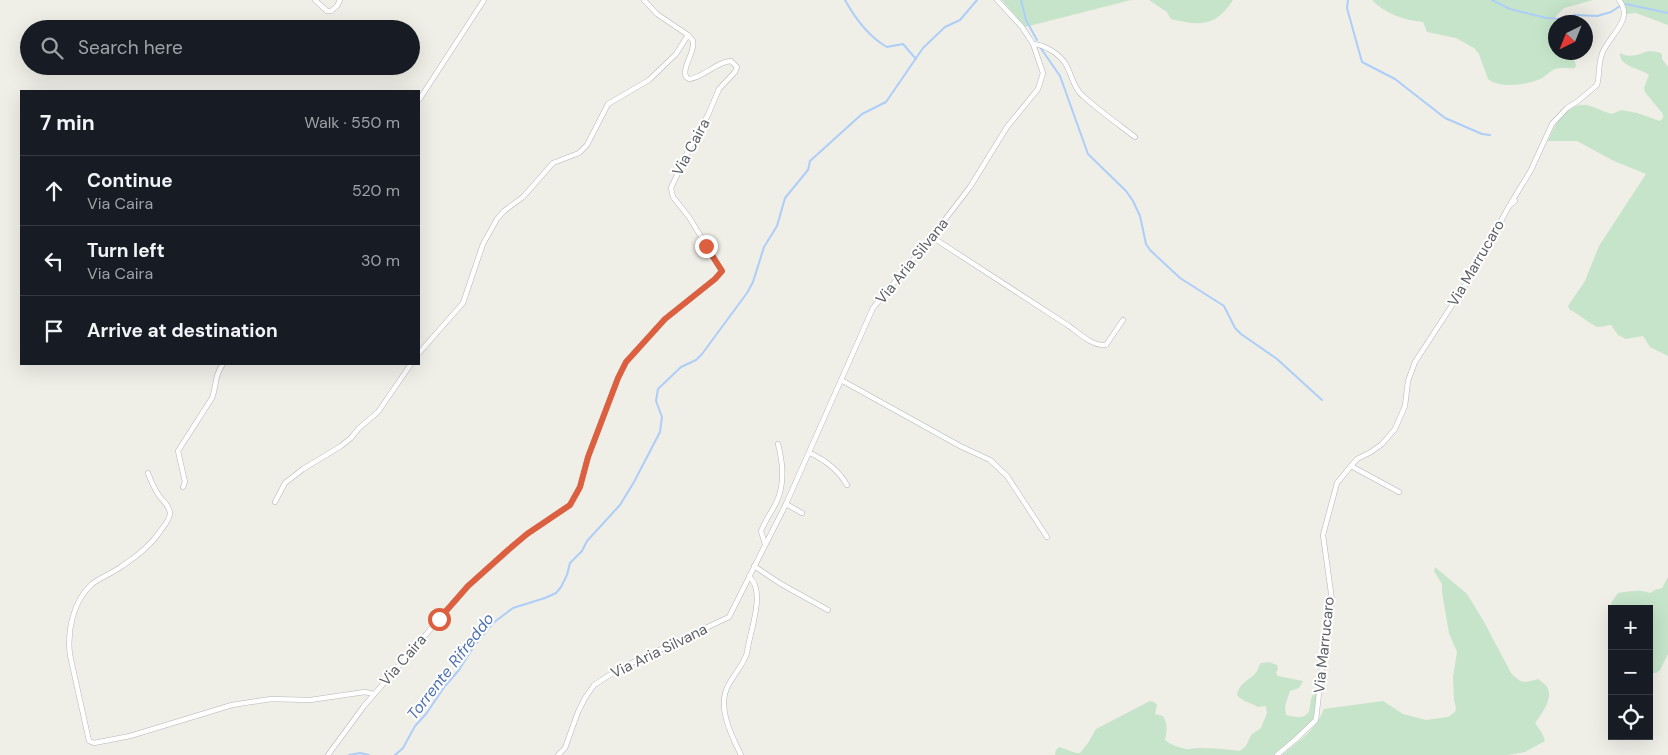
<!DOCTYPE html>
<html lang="en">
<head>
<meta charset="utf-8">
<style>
	:root { --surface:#171b24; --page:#20242c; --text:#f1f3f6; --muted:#9ea1a6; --line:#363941 }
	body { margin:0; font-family:"DM Sans",sans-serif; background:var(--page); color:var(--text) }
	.controls { position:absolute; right:15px; bottom:15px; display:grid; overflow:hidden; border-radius:0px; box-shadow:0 5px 20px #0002 }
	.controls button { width:45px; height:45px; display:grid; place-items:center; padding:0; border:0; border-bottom:1px solid var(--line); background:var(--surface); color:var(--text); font:25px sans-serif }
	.compass { position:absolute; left:1548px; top:15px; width:45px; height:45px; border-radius:50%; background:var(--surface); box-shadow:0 5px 20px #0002; rotate:223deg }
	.stop { position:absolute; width:15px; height:15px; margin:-11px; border:4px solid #dc6040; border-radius:50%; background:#fff }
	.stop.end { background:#dc6040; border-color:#fff; box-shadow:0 1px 5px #0008 }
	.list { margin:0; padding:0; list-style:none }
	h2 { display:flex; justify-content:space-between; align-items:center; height:65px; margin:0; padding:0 20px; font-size:21px }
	h2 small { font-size:16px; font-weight:400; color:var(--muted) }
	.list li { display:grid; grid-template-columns:32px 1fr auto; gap:15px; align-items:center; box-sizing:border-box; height:70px; padding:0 20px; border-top:1px solid var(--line) }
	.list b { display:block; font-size:19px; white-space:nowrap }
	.list p { margin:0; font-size:16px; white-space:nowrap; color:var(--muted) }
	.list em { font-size:16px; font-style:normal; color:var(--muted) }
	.icon { flex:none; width:28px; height:28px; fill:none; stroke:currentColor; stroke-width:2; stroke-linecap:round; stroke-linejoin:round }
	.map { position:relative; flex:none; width:1668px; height:755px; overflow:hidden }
	.search { position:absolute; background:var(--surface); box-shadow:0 5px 20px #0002; left:20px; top:20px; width:400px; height:55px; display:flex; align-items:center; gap:12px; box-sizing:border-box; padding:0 18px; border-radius:28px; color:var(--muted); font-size:19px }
	.panel { position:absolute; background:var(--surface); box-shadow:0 5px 20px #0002; left:20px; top:90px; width:400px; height:275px; border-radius:0px }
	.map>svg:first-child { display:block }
	.green { fill:#c5e4c9 }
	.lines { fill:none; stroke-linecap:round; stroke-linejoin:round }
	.stream { stroke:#adcef9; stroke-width:2 }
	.minor-casing { stroke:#b4b6ba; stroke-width:5.5 }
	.minor { stroke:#fff; stroke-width:4.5 }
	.route { stroke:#dc6040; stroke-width:6 }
	.labels { text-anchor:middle; stroke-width:4; stroke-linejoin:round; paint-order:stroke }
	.street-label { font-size:15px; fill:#5e6166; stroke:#fff }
	.water-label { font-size:16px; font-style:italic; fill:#4e72b2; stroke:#fff }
</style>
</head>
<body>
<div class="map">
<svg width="1668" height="755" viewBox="0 0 1668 755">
	<rect width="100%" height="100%" fill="#efeee7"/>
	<!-- green -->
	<g class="green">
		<path d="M1002,0H1131L1025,27Z"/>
		<path d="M1149,0H1233C1215,27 1201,26 1171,19L1167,12Z"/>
		<path d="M1372,0H1593L1564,8L1555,17L1556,52L1571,53L1576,65L1575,68C1568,69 1561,67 1555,69C1550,71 1546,76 1542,78C1528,85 1500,89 1488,79L1479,54L1474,48L1456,38L1427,32L1423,22C1403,20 1386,14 1372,0Z"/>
		<path d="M1621,0H1668V25L1636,13L1626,14Z"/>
		<path d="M1649,51L1658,52L1662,54V59L1668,67V356L1650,347L1643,336L1626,339L1618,335L1611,325C1607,325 1603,327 1599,327C1593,327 1578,313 1570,310L1568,306L1585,281L1599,246L1646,174L1614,161L1577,141H1548C1554,126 1566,103 1585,105C1594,106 1603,112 1612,114L1621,110L1637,113L1660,121L1663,118V114L1645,92L1644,88L1649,75C1641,68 1619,67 1620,53C1631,59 1639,54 1649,51Z"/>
		<path d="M1435,567L1467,594L1483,620L1511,673C1521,684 1524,683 1538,679C1541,681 1545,684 1547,687C1554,698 1541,715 1535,723L1542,733L1545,741L1525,752L1508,755H1282C1299,741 1316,730 1324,709L1383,701L1403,714L1426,720L1448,717L1455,712L1456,708L1454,700L1453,677L1457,652L1449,633L1442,592V584L1434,571Z"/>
		<path d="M1668,577V654L1660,670L1656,673H1649V609H1612L1611,603L1618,593C1630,591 1639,589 1650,593L1655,590L1662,588Z"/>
		<path d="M1269,662L1277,665L1278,669L1276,673L1278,676L1303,681L1299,688L1290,691L1285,706L1286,715C1296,717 1302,720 1309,712C1311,704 1309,696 1318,690L1313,719L1296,736L1274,755H1055L1056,750L1059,747L1076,753H1080L1088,743L1096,729L1150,701L1154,702L1157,705L1155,714L1163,716C1168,725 1167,730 1165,740C1169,744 1180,748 1186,749C1189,750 1193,748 1197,748C1211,748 1226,749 1240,751L1246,746L1251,735L1261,728L1267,713L1266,706L1258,707C1252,703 1241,701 1237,695C1239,683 1248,681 1255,674C1258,671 1258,666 1261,663Z"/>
	</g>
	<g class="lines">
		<!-- stream -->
		<g class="stream">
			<path d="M845,0C855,18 869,37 887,47L903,44L916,59"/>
			<path d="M1021,0L1026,20L1037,40"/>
			<path d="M1348,0L1347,8L1362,62L1395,79L1445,118L1482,134L1490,135"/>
			<path d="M1492,0L1510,9L1546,18L1561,19L1575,15L1597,16L1611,12L1620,6"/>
			<path d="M1626,4L1668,13"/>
			<path d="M1040,47L1060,76L1088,154L1126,191L1133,201L1140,216L1146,244L1150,250L1180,278L1224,306L1235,328L1241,334L1277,359L1322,400"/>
			<path d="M349,755L360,753L369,755"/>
			<path d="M395,755L403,748L415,726L426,714L445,686L459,670L474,646L493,623L513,608L545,598L556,593L561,587L567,575L570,563L582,551L587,541L620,505L634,482L660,432L662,417L656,401L658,389L681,367L696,360L702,354L747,293L753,282L764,247L777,226L785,198L808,170L810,161L862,114L886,102L923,48L945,27L960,20L977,0"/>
		</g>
		<!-- minor casing -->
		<g class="minor-casing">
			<g id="minor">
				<path d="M315,0L327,11H331L337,6L340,0"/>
				<path d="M1033,44C1045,45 1058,53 1065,63C1072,74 1073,88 1084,97C1100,111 1118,124 1135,137"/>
				<path d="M419,100L484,0"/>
				<path d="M1511,203L1531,170L1552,124L1567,108L1578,101L1597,85C1600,75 1598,64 1602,54C1608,36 1635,20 1619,0"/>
				<path d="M932,237L1069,326C1080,334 1092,346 1106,345L1123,320"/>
				<path d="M419,353L463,303L483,244L497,219L504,211L523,197L553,163L579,153L587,145L608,104L649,80L676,54L688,35"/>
				<path d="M841,380L960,446L990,460L1007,476L1047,537"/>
				<path d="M810,453C825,460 839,471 847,485"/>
				<path d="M1351,466L1357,459L1371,452L1382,444L1395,429L1405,406L1408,381L1415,362L1475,270L1509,206L1515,201"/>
				<path d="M148,473C151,481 154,488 158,494C162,501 169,504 170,513C170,519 165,525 161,530C152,544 136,557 122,566C113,573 101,577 92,584C73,601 67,631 70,655L89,741L94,743L130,736L232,705L271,699L310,700L365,692L374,694"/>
				<path d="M183,487L185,482L178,451L212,398C217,385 214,376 223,364"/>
				<path d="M275,502L285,483L303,469L341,446L351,438L359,428L378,412L411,364"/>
				<path d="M786,504L802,513"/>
				<path d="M765,544L761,531C765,521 771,513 776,503C785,485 783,463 778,444"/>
				<path d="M754,566L781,584L828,610"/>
				<path d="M328,755L364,706L468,586L527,534L570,505L580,487L588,457L618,378L626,362L665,319L715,279L722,271L689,217L673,197L671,188L693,140L708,115L719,89L735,72L737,67L731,61C715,62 704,78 689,79L686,77C682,65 695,54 693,41L688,35L657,14L644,0"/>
				<path d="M558,755L565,748L578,712L585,698L594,685L619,669L729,617L786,504L873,308L927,243L970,187L1007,127L1038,89L1043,73L1033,44L1022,27L997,0"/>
				<path d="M741,755C731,735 716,705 729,684C735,673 743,665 747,653C749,633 767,592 749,576"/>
				<path d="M1277,755L1296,739L1316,720L1325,639L1332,600L1323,535L1337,483L1351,466L1399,492"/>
			</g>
		</g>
		<!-- minor -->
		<use href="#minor" class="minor"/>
	</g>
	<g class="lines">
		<!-- route -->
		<path class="route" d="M439,619L468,586L508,550L527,534L570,505L580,487L588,457L618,378L626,362L665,319L715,279L722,271L706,246"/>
	</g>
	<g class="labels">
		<!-- street labels -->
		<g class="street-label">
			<text transform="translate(691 147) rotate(-62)" y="5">Via Caira</text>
			<text transform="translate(912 261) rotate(-51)" y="5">Via Aria Silvana</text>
			<text transform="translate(1476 263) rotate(-60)" y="5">Via Marrucaro</text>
			<text transform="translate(1324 645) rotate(-84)" y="5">Via Marrucaro</text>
			<text transform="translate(659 651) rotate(-26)" y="5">Via Aria Silvana</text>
			<text transform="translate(403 660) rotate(-49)" y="5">Via Caira</text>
		</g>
		<!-- water labels -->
		<g class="water-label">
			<text transform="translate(450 666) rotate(-52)" y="6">Torrente Rifreddo</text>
		</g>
	</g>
</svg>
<div class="controls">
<button>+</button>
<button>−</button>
<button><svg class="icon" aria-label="locate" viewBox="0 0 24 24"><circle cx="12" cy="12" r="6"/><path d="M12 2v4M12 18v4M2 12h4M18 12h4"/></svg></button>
</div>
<svg class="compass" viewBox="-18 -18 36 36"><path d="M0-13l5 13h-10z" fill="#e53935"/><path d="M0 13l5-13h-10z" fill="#9ea1a6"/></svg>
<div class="stop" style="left:439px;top:619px"></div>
<div class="stop end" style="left:706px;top:246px"></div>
<div class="search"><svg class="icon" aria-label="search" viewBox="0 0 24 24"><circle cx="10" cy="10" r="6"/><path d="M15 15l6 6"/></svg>Search here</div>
<section class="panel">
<h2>7 min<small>Walk · 550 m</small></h2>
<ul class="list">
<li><svg class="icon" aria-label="ahead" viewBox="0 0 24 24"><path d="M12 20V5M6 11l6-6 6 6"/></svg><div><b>Continue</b><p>Via Caira</p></div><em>520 m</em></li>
<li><svg class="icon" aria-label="left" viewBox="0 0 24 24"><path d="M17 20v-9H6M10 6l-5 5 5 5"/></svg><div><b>Turn left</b><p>Via Caira</p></div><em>30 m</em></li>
<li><svg class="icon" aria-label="arrive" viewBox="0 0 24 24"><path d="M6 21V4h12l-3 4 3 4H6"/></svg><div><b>Arrive at destination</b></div></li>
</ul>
</section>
</div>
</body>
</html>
